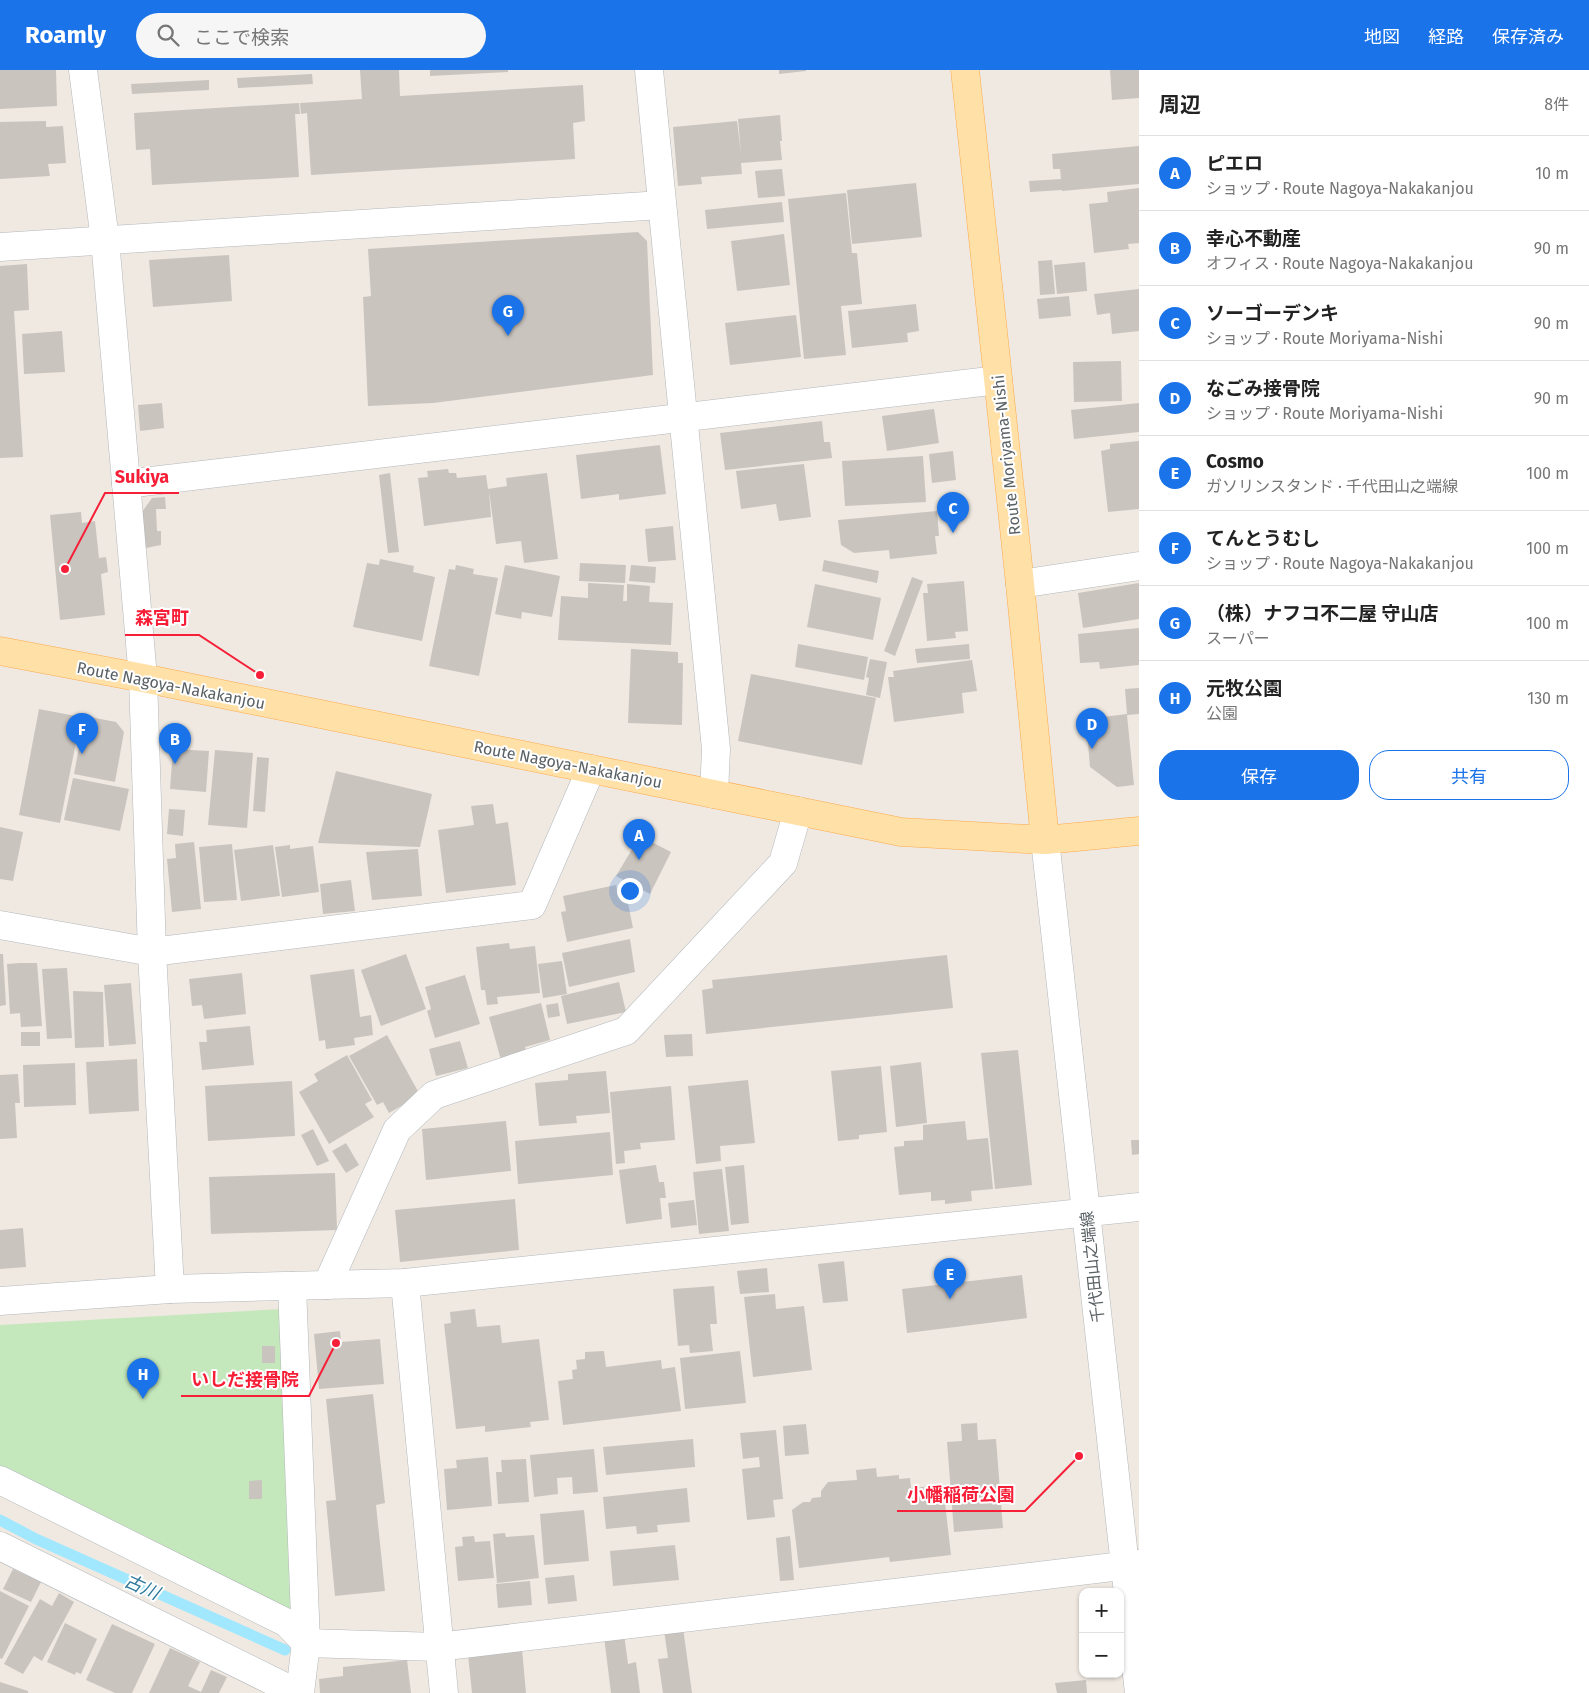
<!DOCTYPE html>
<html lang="ja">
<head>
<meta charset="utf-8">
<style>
	:root { --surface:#fff; --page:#f6f6f6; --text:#222; --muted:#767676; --line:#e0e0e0; --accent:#1a73e8 }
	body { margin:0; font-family:"Fira Sans","Noto Sans JP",sans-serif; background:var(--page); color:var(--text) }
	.controls { position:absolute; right:15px; bottom:15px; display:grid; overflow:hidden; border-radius:10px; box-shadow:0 1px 4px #0004 }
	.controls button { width:45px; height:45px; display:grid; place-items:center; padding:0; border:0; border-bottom:1px solid var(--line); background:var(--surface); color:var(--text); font:25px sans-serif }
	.you { position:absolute; left:629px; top:820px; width:18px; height:18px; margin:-12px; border:4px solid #fff; border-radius:50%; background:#1a73e8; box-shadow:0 0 0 8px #1a73e833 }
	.badge { display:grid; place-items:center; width:32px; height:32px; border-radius:50%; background:var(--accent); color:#fff; font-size:16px; font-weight:700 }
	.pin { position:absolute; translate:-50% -41px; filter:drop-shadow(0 1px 2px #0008) }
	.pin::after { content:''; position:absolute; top:26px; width:18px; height:15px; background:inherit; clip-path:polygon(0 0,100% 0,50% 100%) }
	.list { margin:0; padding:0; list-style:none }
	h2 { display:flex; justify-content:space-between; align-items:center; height:65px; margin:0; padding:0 20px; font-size:21px }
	h2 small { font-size:16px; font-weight:400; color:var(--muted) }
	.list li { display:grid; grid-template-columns:32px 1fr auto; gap:15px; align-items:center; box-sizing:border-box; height:75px; padding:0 20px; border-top:1px solid var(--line) }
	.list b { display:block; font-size:19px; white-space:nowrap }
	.list p { margin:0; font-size:16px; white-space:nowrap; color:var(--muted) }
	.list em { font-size:16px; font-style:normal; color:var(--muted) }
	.actions { display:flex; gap:10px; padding:15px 20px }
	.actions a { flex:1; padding:11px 0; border:1px solid var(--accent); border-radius:20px; text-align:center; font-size:18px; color:var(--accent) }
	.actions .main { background:var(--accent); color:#fff }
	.icon { flex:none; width:28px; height:28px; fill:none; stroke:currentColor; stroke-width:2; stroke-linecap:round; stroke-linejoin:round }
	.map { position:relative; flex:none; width:1139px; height:1623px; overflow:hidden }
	header { display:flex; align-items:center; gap:30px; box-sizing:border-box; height:70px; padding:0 25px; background:var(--accent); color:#fff }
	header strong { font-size:24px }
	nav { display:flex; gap:28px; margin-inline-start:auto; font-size:18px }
	.search { width:350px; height:45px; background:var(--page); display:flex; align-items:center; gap:12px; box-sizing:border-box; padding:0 18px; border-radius:28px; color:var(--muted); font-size:19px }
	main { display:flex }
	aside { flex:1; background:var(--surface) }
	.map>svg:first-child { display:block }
	.green { fill:#c4e8bc }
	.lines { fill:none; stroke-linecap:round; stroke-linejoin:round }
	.stream { stroke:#a1e8ff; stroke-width:11 }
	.building { fill:#cac4bf }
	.minor-casing { stroke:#b3b7bb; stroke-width:29 }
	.major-casing { stroke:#fdaa4d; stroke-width:29 }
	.minor { stroke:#fff; stroke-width:28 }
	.major { stroke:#ffe0a6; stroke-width:28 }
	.labels { text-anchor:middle; stroke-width:4; stroke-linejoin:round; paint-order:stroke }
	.street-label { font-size:16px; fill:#5a6164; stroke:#fff }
	.water-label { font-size:18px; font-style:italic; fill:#307a9d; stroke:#fff }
	.leader { fill:none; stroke:#f71f37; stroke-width:2 }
	.callout-dot { fill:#f71f37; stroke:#fff; stroke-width:2 }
	.callout-label { font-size:18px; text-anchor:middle; font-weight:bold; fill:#f71f37; stroke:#fff; stroke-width:4; stroke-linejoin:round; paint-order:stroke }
</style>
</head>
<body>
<header>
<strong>Roamly</strong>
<div class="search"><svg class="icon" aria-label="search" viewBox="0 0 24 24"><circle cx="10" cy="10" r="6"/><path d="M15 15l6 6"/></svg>ここで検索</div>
<nav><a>地図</a><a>経路</a><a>保存済み</a></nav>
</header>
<main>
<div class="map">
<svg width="1139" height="1623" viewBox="0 0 1139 1623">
	<rect width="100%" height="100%" fill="#efe9e2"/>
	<!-- green -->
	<path class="green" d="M282,1239L293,1540L277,1544L0,1403V1255Z"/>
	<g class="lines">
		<!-- stream -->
		<path class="stream" d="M0,1450L36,1469L285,1580"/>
	</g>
	<!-- building -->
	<g class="building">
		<path d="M0,0H56L57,36L0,39Z"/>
		<path d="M360,0H399L400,26L583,15L585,51L573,53L575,89L311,105L307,43L301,44L300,33L362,29Z"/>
		<path d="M430,0H508V2L430,6Z"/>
		<path d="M779,0H806V1L779,4Z"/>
		<path d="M1110,0H1139V28L1112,30Z"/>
		<path d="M312,4L313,14L238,18L237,8Z"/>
		<path d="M209,10V20L132,24L131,14Z"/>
		<path d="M299,33L300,44H295L299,107L152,115L150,79L136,80L134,43Z"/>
		<path d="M780,45L782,71H780L782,90L741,93L742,104L701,107L702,114L678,116L673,57L737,51L741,84L738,49Z"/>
		<path d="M46,51V57L63,56L66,93L48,94L50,106L0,109V52Z"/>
		<path d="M1139,76V114L1062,121V120L1030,122L1029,111L1061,109L1060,99H1053L1052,84Z"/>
		<path d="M782,99L785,126L758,128L755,101Z"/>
		<path d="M916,113L922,167L852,174L847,120Z"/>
		<path d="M1139,118V173L1128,174L1129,179L1094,183L1089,134L1108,132L1107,122Z"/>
		<path d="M846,123L852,183H857L862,234L841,236L846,285L804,289L788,129Z"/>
		<path d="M782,132L784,152L707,159L705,140Z"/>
		<path d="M638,162L647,171L653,305L433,333L368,336L363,227L371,226L368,179Z"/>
		<path d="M784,164L790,215L737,221L731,171Z"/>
		<path d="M229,185L232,231L153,237L149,190Z"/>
		<path d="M1052,190L1055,224L1040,225L1038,191Z"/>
		<path d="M1085,192L1087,221L1057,224L1054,195Z"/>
		<path d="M27,194L29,240L14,241L23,387L0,388V196Z"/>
		<path d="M1139,219V261L1112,264L1110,243L1097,245L1094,224Z"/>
		<path d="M1069,226L1071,246L1039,249L1037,229Z"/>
		<path d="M916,234L919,261L907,263L908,272L852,278L848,241Z"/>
		<path d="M796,245L801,287L730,295L725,253Z"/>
		<path d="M62,261L65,302L24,304L22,264Z"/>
		<path d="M1121,291L1122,331L1074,332L1073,292Z"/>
		<path d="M162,333L164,358L140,361L138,335Z"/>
		<path d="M1139,333V362L1074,369L1071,340Z"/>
		<path d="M934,339L939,373L887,381L882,346Z"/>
		<path d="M822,351L824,372H830L832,388L725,400L720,363Z"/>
		<path d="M1139,371V439L1108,442L1101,381L1110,379V374Z"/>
		<path d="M660,375L666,424L619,430V424L581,429L576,385Z"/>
		<path d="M953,381L956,410L932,413L929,384Z"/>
		<path d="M923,386L926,432L845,436L842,391Z"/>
		<path d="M804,394L811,447L779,451L776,434L741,439L736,401Z"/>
		<path d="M448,399L449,403H456L457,408L486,405L488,419L507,416L506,408L547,403L558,489L524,493L521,471L496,474L489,420L491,447L424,456L418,408L428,407L427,401Z"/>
		<path d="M390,403L399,482L388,483L379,405Z"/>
		<path d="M165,427L166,439H156L157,461H161V475L146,478L142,442L152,428Z"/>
		<path d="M937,441L939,466H935L937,484L890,489L889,480L854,483L841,475L838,450Z"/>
		<path d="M81,442L82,453L95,451L99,488L106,487L108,502L101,504L105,545L60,550L50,445Z"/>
		<path d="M673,456L676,490L648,492L645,459Z"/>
		<path d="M380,489L414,496L413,502L435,507L422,571L353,557L367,493L379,495Z"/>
		<path d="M824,490L879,501L877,513L822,501Z"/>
		<path d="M580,493L626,495L625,513L579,511Z"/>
		<path d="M456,495L474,499L473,504L498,508L479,606L429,596L449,499L455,500Z"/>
		<path d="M505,495L560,506L552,547L522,542L521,549L495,544Z"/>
		<path d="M631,495L656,497L655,513L629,511Z"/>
		<path d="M912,507L923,511L895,586L884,581Z"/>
		<path d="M964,511L968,561L955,562L956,568L927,571L923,523H928L927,514Z"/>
		<path d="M588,513L624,515L623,531H627V514L650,516L649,532L673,533L671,575L558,570L561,526L588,528Z"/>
		<path d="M1139,513V549L1083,558L1078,523Z"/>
		<path d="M815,514L881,528L873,570L807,557Z"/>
		<path d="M1139,558V595L1100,599L1099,592L1080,593L1078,564Z"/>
		<path d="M798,574L868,587L864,610L795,597Z"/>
		<path d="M969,574L970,589L917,593L915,579Z"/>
		<path d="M631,579L678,582V593H683L682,655L628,653Z"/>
		<path d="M870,589L887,592L880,628L866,625L869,608L866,607Z"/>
		<path d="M972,590L977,621L962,623L964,643L894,652L888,607H894L893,601Z"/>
		<path d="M751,604L876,628L862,695L738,671Z"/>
		<path d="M1139,618V644L1127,645L1134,715L1117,717L1090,697L1086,649L1127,644L1125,619Z"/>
		<path d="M39,639L81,647L60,753L19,745Z"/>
		<path d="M85,646L116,652L124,662L115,712L74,704Z"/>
		<path d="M173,679L209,681L206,722L170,719Z"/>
		<path d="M215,680L253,683L247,758L208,755Z"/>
		<path d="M257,687L269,688L265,742L253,741Z"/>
		<path d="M336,701L432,724L420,777L318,773Z"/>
		<path d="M73,708L129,719L120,761L64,750Z"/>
		<path d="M493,734L496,754L508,752L516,815L446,823L438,760L474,755L471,736Z"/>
		<path d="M169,739L185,740L183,766L167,764Z"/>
		<path d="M0,757L23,762L13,811L0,809Z"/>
		<path d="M640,766L671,782L650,824L616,806Z"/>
		<path d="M194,772L201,839L172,842L167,789L176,788L175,774Z"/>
		<path d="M232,774L237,830L204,832L199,777Z"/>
		<path d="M273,775L280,826L241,831L234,780Z"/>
		<path d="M290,775V779L313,776L319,822L282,827L275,777Z"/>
		<path d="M418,779L422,826L372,830L366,782Z"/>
		<path d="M351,810L355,841L323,844L320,814Z"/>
		<path d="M616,815L617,820L625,818L633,858L567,872L561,842L566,841L563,826Z"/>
		<path d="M630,869L635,902L569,917L562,883Z"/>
		<path d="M509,873L510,879L535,876L540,923L497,927L498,934L487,935L485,920H481L476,877Z"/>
		<path d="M0,884H3L6,935L0,936Z"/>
		<path d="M406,884L426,939L381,956L361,900Z"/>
		<path d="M947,885L953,938L706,964L702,920L713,918L712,910Z"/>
		<path d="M562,891L567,924L543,928L538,894Z"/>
		<path d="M20,893H37L42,956L21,957L20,943L10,944L7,894Z"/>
		<path d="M67,898L72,968L47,969L42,899Z"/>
		<path d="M354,899L360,947L371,945L373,965L354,968L355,975L326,979L325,970L319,971L310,905Z"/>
		<path d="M242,903L246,944L204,949L202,935L192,936L189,909Z"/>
		<path d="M465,905L480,954L435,968L427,941L431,939L425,917Z"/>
		<path d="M619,912L626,942L567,954L561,926Z"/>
		<path d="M131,913L136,974L109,976L104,915Z"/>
		<path d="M73,921L103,922L104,977L75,978Z"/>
		<path d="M541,933L550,970L525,977L527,984L501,990L489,947Z"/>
		<path d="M558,933L560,946L548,948L546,935Z"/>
		<path d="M250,956L254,995L202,1000L199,972H207L206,960Z"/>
		<rect x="21" y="962" width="19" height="14"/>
		<path d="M692,964L693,986L666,987L664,965Z"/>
		<path d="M387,965L420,1025L389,1043L383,1032L377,1035L349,986Z"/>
		<path d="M460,971L468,998L436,1006L429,979Z"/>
		<path d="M1018,980L1032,1115L995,1119L981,983Z"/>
		<path d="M347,985L372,1030L365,1034L374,1047L329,1074L299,1022L318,1011L314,1004Z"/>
		<path d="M137,989L139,1041L89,1044L86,992Z"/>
		<path d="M921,992L927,1053L896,1057L890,996Z"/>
		<path d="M75,993L76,1035L24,1037L23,995Z"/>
		<path d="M881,996L887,1062L859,1065V1069L838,1071L831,1001Z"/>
		<path d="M606,1001L610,1043L576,1046L577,1053L539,1056L535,1013L568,1010V1004Z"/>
		<path d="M18,1004L20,1033H15L17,1068L0,1069V1005Z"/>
		<path d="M748,1010L755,1073L720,1076L721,1091L696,1094L688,1016Z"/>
		<path d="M292,1011L295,1066L208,1071L205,1016Z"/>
		<path d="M671,1016L675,1070L640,1073L641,1079L624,1081L625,1093L616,1094L610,1022Z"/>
		<path d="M506,1051L511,1101L426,1110L422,1059Z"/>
		<path d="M965,1051L967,1070L988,1068L993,1119L971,1121L972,1131L945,1134V1130L931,1131V1122L899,1125L894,1077L904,1076V1071L923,1070V1055Z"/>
		<path d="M313,1059L329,1091L317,1096L301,1065Z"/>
		<path d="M610,1062L613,1105L518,1114L515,1071Z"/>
		<path d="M1131,1070H1139V1084L1132,1085Z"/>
		<path d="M346,1073L359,1095L346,1103L332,1081Z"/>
		<path d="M656,1095L659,1112H664L666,1128H660L662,1149L626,1154L619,1100Z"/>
		<path d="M744,1095L749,1153L731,1155L725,1097Z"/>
		<path d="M722,1099L729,1161L699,1164L693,1102Z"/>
		<path d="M335,1103L337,1160L211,1164L209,1107Z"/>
		<path d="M515,1129L519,1180L400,1192L395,1140Z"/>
		<path d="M694,1130L697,1155L671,1158L668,1133Z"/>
		<path d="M23,1158L26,1197L0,1199V1160Z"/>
		<path d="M844,1191L848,1231L823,1233L818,1194Z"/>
		<path d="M767,1198L769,1222L740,1224L737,1201Z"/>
		<path d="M1022,1205L1027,1248L907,1263L902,1219Z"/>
		<path d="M714,1216L717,1254H710L713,1281L690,1283L689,1275L678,1276L673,1219Z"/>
		<path d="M775,1224L776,1239L804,1236L812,1300L753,1307L744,1227Z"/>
		<path d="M475,1239L477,1257L500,1255L502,1273L539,1269L549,1350L530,1352L531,1357L485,1362V1356L456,1359L444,1254L451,1253L450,1242Z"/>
		<path d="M340,1261L341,1272L380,1269L384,1314L319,1319L314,1264Z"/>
		<rect x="262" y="1276" width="13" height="17"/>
		<path d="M604,1281L606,1297L661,1290L662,1299L675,1297L681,1341L563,1355L558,1311L573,1309L572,1300L577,1299L576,1290L585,1289V1282Z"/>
		<path d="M740,1281L746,1333L685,1339L680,1288Z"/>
		<path d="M373,1324L385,1433L376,1435L385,1521L335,1526L326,1431L336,1430L326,1329Z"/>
		<path d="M977,1353L978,1370L996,1369L1003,1458L954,1462L947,1372L962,1371L961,1354Z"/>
		<path d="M806,1354L809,1384L785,1386L783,1356Z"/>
		<path d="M776,1360L783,1429L773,1430L775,1447L747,1450L742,1399L760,1397L759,1387L743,1389L740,1363Z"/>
		<path d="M693,1369L695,1397L606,1405L603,1377Z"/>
		<path d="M594,1379L598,1422L573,1424L572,1407L557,1408L558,1424L534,1427L530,1385Z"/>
		<path d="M488,1387L492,1436L447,1440L444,1399L457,1398L456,1390Z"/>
		<path d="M526,1389L529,1432L498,1434L496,1402H502L501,1390Z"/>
		<path d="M876,1398L877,1407L899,1405V1409L910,1408L911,1418L933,1416L944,1424L951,1485L890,1492L889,1487L799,1498L792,1440L803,1432H810L812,1428L821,1427V1421L828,1412L857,1410L856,1400Z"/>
		<path d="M262,1410V1429H249V1411Z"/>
		<path d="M687,1418L690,1452L657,1455L658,1462L637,1464L636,1456L606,1459L603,1427Z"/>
		<path d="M584,1440L589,1491L544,1495L540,1444Z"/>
		<path d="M505,1463L506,1467L534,1465L539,1508L497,1513L493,1464Z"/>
		<path d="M474,1466L475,1472L490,1471L494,1508L458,1511L455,1477L463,1476L462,1467Z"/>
		<path d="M790,1466L794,1510L780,1511L776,1468Z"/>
		<path d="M675,1475L679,1510L613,1516L610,1481Z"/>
		<path d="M13,1499L41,1512L31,1532L3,1519Z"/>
		<path d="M574,1505L577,1531L548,1534L545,1508Z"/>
		<path d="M530,1511L532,1535L498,1538L496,1514Z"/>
		<path d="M0,1521L29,1536L2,1589L0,1588Z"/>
		<path d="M59,1523L74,1532L42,1591L34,1586L23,1604L4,1594L40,1529L52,1536Z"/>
		<path d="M65,1553L97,1569L81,1604L76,1602L75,1605L47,1592Z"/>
		<path d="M112,1554L155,1574L132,1623H115L86,1610Z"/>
		<path d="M683,1558L692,1623H663L658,1589L668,1588L664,1560Z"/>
		<path d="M624,1564L628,1594L636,1592L640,1623H611L604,1567Z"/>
		<path d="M170,1578L200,1592L188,1616L201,1622L211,1600L227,1607L219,1623H149Z"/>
		<path d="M522,1579L526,1623H472L468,1585Z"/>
		<path d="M407,1590L411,1623H320L319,1609L343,1606V1597Z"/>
		<path d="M1086,1610L1087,1623H1057L1055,1613Z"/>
		<path d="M0,1612L28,1621V1623H0Z"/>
	</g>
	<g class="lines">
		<!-- minor casing -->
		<g class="minor-casing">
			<g id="minor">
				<path d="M83,0L105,170L143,608L152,882L170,1219"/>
				<path d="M649,0L716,679L714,724"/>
				<path d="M0,177L662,135"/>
				<path d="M126,414L998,310"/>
				<path d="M1020,514L1139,496"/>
				<path d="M1045,770L1139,1623"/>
				<path d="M0,855L152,882L532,835L591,699"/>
				<path d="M405,1213L444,1623"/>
				<path d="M327,1215L397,1060L434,1025L626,961L783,793L798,741"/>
				<path d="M292,1216L306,1573L300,1623"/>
				<path d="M0,1231L170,1219L405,1213L1139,1137"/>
				<path d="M0,1410L287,1553L306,1573L438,1577L1139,1494"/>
				<path d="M0,1476L297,1623"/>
			</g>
		</g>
		<!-- major casing -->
		<g class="major-casing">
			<g id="major">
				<path d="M965,0L1020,514L1045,770"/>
				<path d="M0,581L143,608L901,762L1045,770L1139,761"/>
			</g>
		</g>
		<!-- minor -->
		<use href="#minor" class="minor"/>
		<!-- major -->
		<use href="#major" class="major"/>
	</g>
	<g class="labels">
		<!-- street labels -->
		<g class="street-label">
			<text transform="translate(1006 385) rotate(-96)" y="6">Route Moriyama-Nishi</text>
			<text transform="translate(171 615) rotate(11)" y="6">Route Nagoya-Nakakanjou</text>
			<text transform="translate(568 694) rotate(11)" y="6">Route Nagoya-Nakakanjou</text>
			<text transform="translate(1092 1197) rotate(-96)" y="6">千代田山之端線</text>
		</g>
		<!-- water labels -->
		<g class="water-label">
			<text transform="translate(142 1517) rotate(24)" y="6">古川</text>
		</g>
	</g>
	<!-- callouts -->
	<path class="leader" d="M65 499L105 423H179M260 605L199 565H125M336 1273L309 1326H181M1079 1386L1025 1441H897"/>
	<g class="callout-dot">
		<circle cx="65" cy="499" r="5"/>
		<circle cx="260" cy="605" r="5"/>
		<circle cx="336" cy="1273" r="5"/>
		<circle cx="1079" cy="1386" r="5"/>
	</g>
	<g class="callout-label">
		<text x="142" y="413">Sukiya</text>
		<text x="162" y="554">森宮町</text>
		<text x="245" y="1316">いしだ接骨院</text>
		<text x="961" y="1431">小幡稲荷公園</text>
	</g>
</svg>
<div class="controls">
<button>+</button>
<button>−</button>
</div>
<div class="you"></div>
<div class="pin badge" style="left:639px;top:790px">A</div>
<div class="pin badge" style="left:175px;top:694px">B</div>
<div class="pin badge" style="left:953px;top:463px">C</div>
<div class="pin badge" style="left:1092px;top:679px">D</div>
<div class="pin badge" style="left:950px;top:1229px">E</div>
<div class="pin badge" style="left:82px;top:684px">F</div>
<div class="pin badge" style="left:508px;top:266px">G</div>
<div class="pin badge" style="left:143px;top:1329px">H</div>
</div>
<aside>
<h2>周辺<small>8件</small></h2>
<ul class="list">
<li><span class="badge">A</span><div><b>ピエロ</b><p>ショップ · Route Nagoya-Nakakanjou</p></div><em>10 m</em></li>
<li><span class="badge">B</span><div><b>幸心不動産</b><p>オフィス · Route Nagoya-Nakakanjou</p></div><em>90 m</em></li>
<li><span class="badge">C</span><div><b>ソーゴーデンキ</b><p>ショップ · Route Moriyama-Nishi</p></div><em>90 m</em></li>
<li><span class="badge">D</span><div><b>なごみ接骨院</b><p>ショップ · Route Moriyama-Nishi</p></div><em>90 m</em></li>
<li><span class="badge">E</span><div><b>Cosmo</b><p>ガソリンスタンド · 千代田山之端線</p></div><em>100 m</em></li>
<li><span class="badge">F</span><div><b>てんとうむし</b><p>ショップ · Route Nagoya-Nakakanjou</p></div><em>100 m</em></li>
<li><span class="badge">G</span><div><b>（株）ナフコ不二屋 守山店</b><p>スーパー</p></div><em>100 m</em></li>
<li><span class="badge">H</span><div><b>元牧公園</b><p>公園</p></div><em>130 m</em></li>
</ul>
<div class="actions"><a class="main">保存</a><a>共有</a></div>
</aside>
</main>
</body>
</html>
